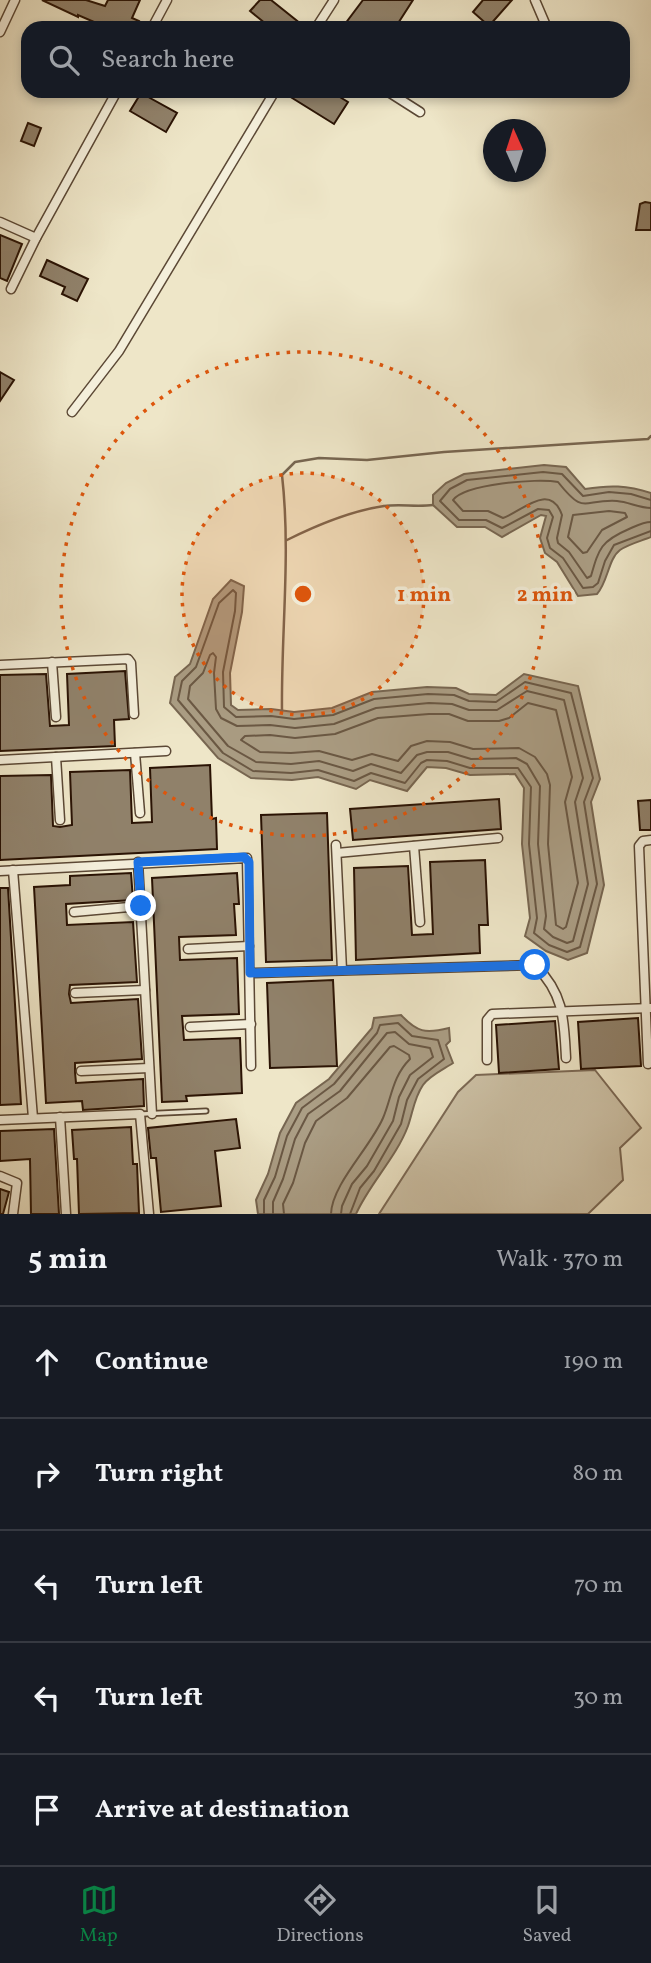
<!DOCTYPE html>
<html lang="en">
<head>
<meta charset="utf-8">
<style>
	:root { --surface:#171b24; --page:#242831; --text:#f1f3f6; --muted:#9ea1a6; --line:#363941; --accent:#0b8043 }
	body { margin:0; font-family:Vollkorn,serif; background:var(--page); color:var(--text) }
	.compass { position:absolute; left:483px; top:119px; width:63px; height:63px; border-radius:50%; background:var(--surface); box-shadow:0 4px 10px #0003; rotate:357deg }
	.stop { position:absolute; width:21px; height:21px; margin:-16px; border:5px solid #1a73e8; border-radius:50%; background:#fff }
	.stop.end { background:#1a73e8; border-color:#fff; box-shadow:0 2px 7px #0008 }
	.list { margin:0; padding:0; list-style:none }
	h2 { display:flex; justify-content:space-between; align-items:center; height:91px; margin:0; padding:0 28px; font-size:30px }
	h2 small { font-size:23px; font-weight:400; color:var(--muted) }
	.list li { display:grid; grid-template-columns:46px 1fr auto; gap:21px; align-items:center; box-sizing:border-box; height:112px; padding:0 28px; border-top:2px solid var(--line) }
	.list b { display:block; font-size:26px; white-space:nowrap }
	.list em { font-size:23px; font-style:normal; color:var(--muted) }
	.icon { flex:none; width:38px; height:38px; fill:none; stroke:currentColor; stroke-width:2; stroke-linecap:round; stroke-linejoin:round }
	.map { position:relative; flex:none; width:651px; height:1214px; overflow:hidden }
	.search { position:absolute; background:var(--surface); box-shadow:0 4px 10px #0003; left:21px; right:21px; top:21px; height:77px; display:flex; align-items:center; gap:18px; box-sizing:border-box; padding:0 24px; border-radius:21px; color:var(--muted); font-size:26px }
	.sheet { height:651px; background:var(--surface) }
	nav { display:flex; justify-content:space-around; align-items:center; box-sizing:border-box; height:98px; border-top:2px solid var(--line); background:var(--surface); font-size:19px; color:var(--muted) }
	nav a { display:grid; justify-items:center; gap:4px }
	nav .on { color:var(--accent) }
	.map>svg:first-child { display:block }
	.green { fill:#cdc2a7; stroke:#7c6a56; stroke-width:2 }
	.water { fill:#ab9e85; stroke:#776651; stroke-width:2 }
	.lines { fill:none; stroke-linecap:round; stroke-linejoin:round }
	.shore { stroke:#6a5844; stroke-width:2 }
	.stream { stroke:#776651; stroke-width:2.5 }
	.building { fill:#90816a; stroke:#2a1304; stroke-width:2 }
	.lane-casing { stroke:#5b4835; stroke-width:7 }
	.street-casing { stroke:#5b4835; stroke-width:11 }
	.lane { stroke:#f4efdb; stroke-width:3.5 }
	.street { stroke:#f4efdb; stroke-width:8 }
	.route { stroke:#1a73e8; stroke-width:9 }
	.ring { fill:none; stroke:#de560c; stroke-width:3.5; stroke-dasharray:3.5 7 }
	.centre { fill:#de560c; stroke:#f4efdb; stroke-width:3.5 }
	.ring-label { font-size:21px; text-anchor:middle; font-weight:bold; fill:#de560c; stroke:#f4efdb; stroke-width:7; stroke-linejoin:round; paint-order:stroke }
</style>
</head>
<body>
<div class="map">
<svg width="651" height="1214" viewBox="0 0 651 1214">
	<rect width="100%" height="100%" fill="#eee6c8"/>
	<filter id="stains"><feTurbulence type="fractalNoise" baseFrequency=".00286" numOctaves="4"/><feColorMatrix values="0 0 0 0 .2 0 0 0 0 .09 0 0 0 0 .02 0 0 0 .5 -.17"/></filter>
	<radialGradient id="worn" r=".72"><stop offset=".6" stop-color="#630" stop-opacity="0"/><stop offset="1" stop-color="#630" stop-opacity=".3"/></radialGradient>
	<!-- green -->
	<path class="green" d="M595,1070L641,1128L620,1148L623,1180L588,1214H379L458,1092L476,1075Z"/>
	<!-- water -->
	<g class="water">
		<path d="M544,465L566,467L585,489C609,485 627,485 651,493V537C641,541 629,544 620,550C608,559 608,582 597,594L578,596L557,562L545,553L540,538L546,516L541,515L502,537L485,527H457L433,505V495L446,483L464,474Z"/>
		<path d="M231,580L244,586L242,612L230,673L231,705L238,710L271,709L294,712L332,708L372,692L427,687L456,688L469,694L496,695L524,674L578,686L600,779L591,802L604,885L587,953L568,960L546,951L525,936L530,918L522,844L524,788L515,774L470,775L446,768L427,767L407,791L370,780L356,789L318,777L292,780L251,778L218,758L170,703L175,677L190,664L213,599Z"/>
		<path d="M401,1015C417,1032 425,1034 449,1028L450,1041L446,1045L453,1063C444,1069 429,1076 423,1085C414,1098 413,1112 408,1126C396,1158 370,1183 356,1214H258L256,1200L268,1174L280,1133L296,1103L329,1079L372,1028L374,1018Z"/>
	</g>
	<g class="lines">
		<!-- shore -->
		<g class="shore">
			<path d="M651,500L631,494L609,492L583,496L562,474L543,472L467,480L450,489L440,501L459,520H486L502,528L538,509L549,510L553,517L547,538L550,548L563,558L583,588L593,587L598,583L605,561L614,545L651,531"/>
			<path d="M651,508C639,508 629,502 617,501C582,499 585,516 558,482C537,478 465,484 453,500L463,511H488L503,518C521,512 550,481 562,515L557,538L558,543L569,552L587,578L591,576C599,548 601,541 629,529C636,526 643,522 651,522"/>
			<path d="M609,511L625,513L627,517L602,530L587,552L583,553L568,537L573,515Z"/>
			<path d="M233,590L236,593L235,611L223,672L224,707L236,717L271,716L294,719L333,715L374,699L428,694L454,695L469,701L496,702L525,682L571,693L593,778L584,802L597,884L580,947L567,952L549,945L534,933L537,918L529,844L531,787L518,768H470L447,761L427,760L421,763L405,783L371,773L354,781L318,770L291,773L253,771L223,753L178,700L182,681L196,667L219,603Z"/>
			<path d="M213,653L216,657L214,673L216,709L221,718L237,726L270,725L295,728L334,724L376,708L429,703L452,704L469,710H497L527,691L564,700L583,778L575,802L588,884L573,941L567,943L553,937L544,929L546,916L538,844L540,786L527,764L516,758L471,759L448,752H427L417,755L401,773L371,764L353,771L319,761L291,764L256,762L228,746L188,699L190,686L203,673L210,655Z"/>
			<path d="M528,703L556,710L572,777L565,802L578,883L566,927L563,929L556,925L548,844L550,785L547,774L535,757L519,748L473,749L450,742L427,741L411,746L398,761L372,754L352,760L319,751L291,753L260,752L241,740L245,736L270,735L295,738L335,734L378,718L429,714H449L468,721H499L509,718Z"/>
			<path d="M264,1214V1200L275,1177L287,1136L302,1108L334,1084L377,1033L380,1025L398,1023L412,1036L438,1040L444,1059L418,1079L407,1100L401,1124L374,1171L360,1188L350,1214"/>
			<path d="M273,1214V1202L283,1179L295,1139L308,1114L340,1091L387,1033L395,1032L409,1044L430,1048L433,1057L410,1075L399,1097L393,1121L367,1166L352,1184L342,1206L341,1214"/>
			<path d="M284,1214L283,1204L293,1183L305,1143L316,1121L347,1098L390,1047L394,1046L409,1055L410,1059C392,1077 392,1097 383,1118C370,1148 332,1184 331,1214"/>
		</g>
		<!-- stream -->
		<g class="stream">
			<path d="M287,540C317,525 350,511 384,506C400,504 417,507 433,505"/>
			<path d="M282,711C281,632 291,554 282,475L295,462L319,458L367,460L444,452L648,439L651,436"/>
		</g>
	</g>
	<!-- building -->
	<g class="building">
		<path d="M42,0H86L105,6L108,0H140L132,18L139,21L136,28H108L78,15V17Z"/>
		<path d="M260,0H271L306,28H271L250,11Z"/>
		<path d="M363,0H413L395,28H342Z"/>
		<path d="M483,0H512L489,26L473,12Z"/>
		<path d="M281,91H330L348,102L334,124Z"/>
		<path d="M141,93L177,113L166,132L130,111Z"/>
		<path d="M28,123L41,128L34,146L21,141Z"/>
		<path d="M645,202L651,203V230H636L640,204Z"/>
		<path d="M0,235L22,244L7,281L0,278Z"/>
		<path d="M47,260L88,279L77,301L62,294L65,287L40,276Z"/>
		<path d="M0,372L14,380L0,401Z"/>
		<path d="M125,671L129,719L114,720L115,746L0,751V675L46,674L50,726L69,725L67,674Z"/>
		<path d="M210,765L212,819L216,818L217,849L0,860V776L51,775L53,826L60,827L72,825L70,772L130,770L132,823L152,822L150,768Z"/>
		<path d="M499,799L501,829L353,840L350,809Z"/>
		<path d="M651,800V830H640L638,801Z"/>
		<path d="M327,813L332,960L266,962L261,815Z"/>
		<path d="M485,860L488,925H479L480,953L356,960L354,868L408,866L412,935L433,934L430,862Z"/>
		<path d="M131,873L133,900L66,904L67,925L133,922L137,982L70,985L69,994L71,1003L138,999L142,1059L75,1063V1072L76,1083L143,1079L144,1106L83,1110L82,1101L46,1103L34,887L70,885V876Z"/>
		<path d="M237,873L239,904H234L236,935L179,937L180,960L237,958L239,1014L182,1016L184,1040L240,1038L242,1093L186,1096L187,1101L162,1102L152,878Z"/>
		<path d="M0,888H8L21,1104L0,1105Z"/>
		<path d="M333,980L337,1066L270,1068L267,983Z"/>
		<path d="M638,1018L641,1066L581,1069L578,1022Z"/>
		<path d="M555,1021L559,1069L499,1073L496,1025Z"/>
		<path d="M236,1119L240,1148L215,1151L221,1206L161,1212L156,1158H151L148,1128Z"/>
		<path d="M131,1127L133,1164H137L139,1213L79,1214L77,1159H74L72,1130Z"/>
		<path d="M54,1129L59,1214H31L30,1159L0,1161V1131Z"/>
		<path d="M0,1189L9,1192L3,1214H0Z"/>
	</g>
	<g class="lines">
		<!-- lane casing -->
		<g class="lane-casing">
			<path id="lane" d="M142,1114L206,1111"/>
		</g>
		<!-- street casing -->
		<g class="street-casing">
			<g id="street">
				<path d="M535,0L547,28"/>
				<path d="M152,28L167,0"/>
				<path d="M316,28L334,0"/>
				<path d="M0,32L15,0"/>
				<path d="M387,91L420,112"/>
				<path d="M0,222L36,238"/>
				<path d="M11,289L36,238L117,91"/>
				<path d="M72,412L119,351L275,91"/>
				<path d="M52,662L56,717"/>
				<path d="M0,665L128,659L131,663L134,714"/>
				<path d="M135,753L140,813"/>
				<path d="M56,757L60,820"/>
				<path d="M0,760L166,751"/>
				<path d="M336,845L342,970"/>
				<path d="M414,846L420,922"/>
				<path d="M337,853L498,838"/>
				<path d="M138,862L152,1114"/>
				<path d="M13,870L33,1118"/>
				<path d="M0,871L247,858L251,1066"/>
				<path d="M74,912L140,906"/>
				<path d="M188,949L249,946"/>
				<path d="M250,973L535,965C564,994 564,1019 566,1058"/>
				<path d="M75,993L145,990"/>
				<path d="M190,1027L251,1024"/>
				<path d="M487,1060V1020L492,1014L651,1008"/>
				<path d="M648,1064L639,846L643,841L651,840"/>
				<path d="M81,1071L149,1068"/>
				<path d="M60,1117L66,1214"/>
				<path d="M0,1120L140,1114L149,1214"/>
				<path d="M0,1176L17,1183L13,1214"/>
			</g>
		</g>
		<!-- lane -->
		<use href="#lane" class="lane"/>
		<!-- street -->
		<use href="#street" class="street"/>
	</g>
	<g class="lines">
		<!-- route -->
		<path class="route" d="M141,906L138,862L244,857L249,862L250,973L535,965"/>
	</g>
	<!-- distance rings -->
	<circle cx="303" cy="594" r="121" fill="#de560c" fill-opacity=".12"/>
	<g class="ring">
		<circle cx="303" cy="594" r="121"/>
		<circle cx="303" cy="594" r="242"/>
	</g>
	<circle cx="303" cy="594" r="10" class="centre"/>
	<g class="ring-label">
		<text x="424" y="601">1 min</text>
		<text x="545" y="601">2 min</text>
	</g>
	<rect width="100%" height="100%" filter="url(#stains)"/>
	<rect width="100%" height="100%" fill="url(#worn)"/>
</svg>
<svg class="compass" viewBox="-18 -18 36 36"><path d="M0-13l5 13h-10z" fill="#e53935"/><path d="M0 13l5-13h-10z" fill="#9ea1a6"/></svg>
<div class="stop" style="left:535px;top:965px"></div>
<div class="stop end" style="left:141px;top:906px"></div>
<div class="search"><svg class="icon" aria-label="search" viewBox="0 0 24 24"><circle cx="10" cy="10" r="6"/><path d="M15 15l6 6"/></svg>Search here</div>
</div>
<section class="sheet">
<h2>5 min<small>Walk · 370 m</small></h2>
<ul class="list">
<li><svg class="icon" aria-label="ahead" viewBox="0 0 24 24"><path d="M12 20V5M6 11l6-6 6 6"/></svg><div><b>Continue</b></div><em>190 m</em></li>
<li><svg class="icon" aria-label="right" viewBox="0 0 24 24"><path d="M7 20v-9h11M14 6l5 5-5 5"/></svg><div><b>Turn right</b></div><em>80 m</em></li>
<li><svg class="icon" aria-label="left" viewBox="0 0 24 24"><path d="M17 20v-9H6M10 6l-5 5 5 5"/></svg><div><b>Turn left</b></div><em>70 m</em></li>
<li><svg class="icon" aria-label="left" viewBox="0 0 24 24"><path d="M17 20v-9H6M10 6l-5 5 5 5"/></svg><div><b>Turn left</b></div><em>30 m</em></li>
<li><svg class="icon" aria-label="arrive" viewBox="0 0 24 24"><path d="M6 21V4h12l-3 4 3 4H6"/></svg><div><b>Arrive at destination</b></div></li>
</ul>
</section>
<nav>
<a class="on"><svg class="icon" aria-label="map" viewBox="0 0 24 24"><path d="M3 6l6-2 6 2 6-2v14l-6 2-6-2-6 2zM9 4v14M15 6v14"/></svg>Map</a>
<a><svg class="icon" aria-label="directions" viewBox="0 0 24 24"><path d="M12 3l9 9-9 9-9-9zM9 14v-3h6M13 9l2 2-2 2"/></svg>Directions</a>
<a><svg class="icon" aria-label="saved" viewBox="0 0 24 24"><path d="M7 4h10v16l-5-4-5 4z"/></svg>Saved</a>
</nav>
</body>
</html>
